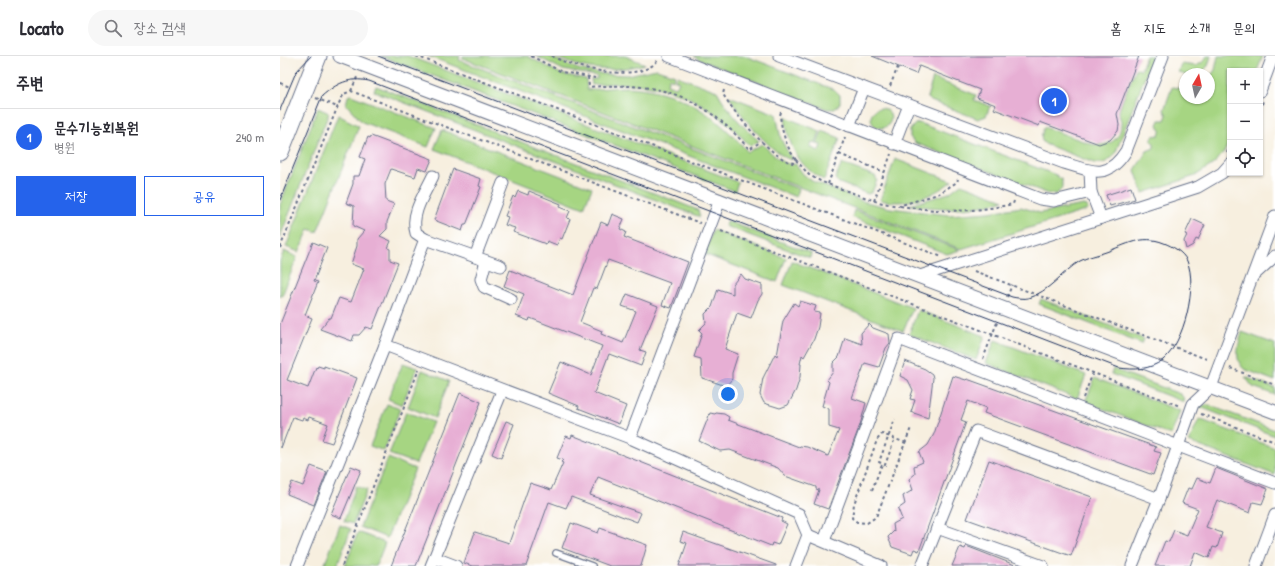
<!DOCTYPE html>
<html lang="ko">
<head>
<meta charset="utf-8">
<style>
	:root { --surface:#fff; --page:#f7f7f7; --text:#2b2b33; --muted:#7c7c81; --line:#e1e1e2; --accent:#2563eb }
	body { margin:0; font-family:"Patrick Hand","Poor Story",sans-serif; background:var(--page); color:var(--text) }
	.controls { position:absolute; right:12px; top:12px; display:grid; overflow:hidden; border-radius:0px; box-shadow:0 1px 3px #0004 }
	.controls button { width:36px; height:36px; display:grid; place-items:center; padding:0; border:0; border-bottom:1px solid var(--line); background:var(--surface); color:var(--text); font:20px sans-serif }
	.compass { position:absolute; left:899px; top:12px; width:36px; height:36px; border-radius:50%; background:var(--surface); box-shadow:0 1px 3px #0004; rotate:9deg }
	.you { position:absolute; left:448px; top:338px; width:14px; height:14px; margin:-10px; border:3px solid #fff; border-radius:50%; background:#1a73e8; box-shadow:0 0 0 6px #1a73e833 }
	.badge { display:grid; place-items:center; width:26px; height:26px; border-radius:50%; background:var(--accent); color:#fff; font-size:13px; font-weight:700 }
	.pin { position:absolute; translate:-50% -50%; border:2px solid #fff; box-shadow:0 1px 4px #0006 }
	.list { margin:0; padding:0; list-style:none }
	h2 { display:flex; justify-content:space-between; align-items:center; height:52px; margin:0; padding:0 16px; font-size:17px }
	h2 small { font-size:13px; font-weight:400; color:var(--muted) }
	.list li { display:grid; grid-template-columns:26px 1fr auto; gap:12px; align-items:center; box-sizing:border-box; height:56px; padding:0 16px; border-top:1px solid var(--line) }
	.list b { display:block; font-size:15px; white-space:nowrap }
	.list p { margin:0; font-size:13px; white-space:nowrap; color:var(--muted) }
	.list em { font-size:13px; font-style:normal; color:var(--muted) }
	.actions { display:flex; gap:8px; padding:12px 16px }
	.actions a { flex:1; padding:9px 0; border:1px solid var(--accent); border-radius:0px; text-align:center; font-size:14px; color:var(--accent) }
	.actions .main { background:var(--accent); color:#fff }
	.icon { flex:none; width:22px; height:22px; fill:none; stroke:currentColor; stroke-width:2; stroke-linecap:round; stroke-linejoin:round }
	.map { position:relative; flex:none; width:995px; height:510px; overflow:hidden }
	header { display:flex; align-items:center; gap:24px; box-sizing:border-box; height:56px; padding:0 20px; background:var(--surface); border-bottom:1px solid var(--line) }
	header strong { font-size:19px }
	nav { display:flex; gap:22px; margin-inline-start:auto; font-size:14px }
	.search { width:280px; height:36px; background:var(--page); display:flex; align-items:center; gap:10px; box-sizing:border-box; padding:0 14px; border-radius:22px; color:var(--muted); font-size:15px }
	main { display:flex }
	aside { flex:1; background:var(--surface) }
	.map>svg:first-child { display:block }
	.green { fill:#a6d582; stroke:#608270 }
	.building { fill:#e7afd4 }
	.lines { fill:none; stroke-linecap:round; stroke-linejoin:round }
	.service-casing { stroke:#68728b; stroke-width:8 }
	.minor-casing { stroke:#68728b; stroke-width:13 }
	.tertiary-casing { stroke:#68728b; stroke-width:15 }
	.primary-casing { stroke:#68728b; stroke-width:19 }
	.path { stroke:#68728b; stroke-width:2; stroke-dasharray:3 3; stroke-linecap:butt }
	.service { stroke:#fff; stroke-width:5.5 }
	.minor { stroke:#fff; stroke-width:11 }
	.tertiary { stroke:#fff; stroke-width:13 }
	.primary { stroke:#fff; stroke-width:17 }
	.tram { stroke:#1b2f5e; stroke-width:1 }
</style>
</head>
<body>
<header>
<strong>Locato</strong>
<div class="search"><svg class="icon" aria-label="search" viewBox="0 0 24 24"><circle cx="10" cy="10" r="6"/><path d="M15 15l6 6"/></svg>장소 검색</div>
<nav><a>홈</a><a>지도</a><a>소개</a><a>문의</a></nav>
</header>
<main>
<aside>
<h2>주변<small></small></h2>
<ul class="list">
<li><span class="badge">1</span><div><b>문수기능회복원</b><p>병원</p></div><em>240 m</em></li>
</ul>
<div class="actions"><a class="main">저장</a><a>공유</a></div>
</aside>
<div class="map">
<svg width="995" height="510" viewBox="0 0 995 510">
	<rect width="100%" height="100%" fill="#fff"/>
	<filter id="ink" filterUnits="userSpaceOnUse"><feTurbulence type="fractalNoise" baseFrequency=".025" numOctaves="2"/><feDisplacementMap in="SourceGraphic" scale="8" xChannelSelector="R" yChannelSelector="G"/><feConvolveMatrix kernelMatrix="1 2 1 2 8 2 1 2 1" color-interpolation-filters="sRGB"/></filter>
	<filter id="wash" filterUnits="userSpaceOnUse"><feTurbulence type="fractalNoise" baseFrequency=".012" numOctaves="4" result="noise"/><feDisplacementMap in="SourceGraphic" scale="16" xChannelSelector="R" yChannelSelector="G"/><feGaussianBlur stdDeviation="0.9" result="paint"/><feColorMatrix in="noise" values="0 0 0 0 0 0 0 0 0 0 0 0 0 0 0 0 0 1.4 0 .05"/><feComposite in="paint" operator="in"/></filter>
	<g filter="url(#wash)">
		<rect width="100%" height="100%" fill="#f7efdf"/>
		<!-- green -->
		<g class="green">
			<path d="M101,0H128L458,126L455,135Z"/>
			<path d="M148,0H180L179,4L519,133L516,141Z"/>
			<path d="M183,0H247L281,18L306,23L307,34C321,33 334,31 347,31C399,33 435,58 468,96L482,88C491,96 503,111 516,108L523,118L532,125L582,145L610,152L669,159L709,156L741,151L760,157L803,149L807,150L808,154L681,193L182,2Z"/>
			<path d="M256,0H268L298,13L324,18L347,19L377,13L395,19L393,24L389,22L387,28L396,31L399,26L395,24L397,20L437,35C448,55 462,70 479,85L470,90C425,39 379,22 312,29L311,23H317V20L283,14Z"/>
			<path d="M275,0H345L365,8C334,16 304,16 275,0Z"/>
			<path d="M414,0H465L555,34L560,39V47L555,53H547L418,3Z"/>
			<path d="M866,0H873L835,98C829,106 824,108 814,107L765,88C759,83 762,78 764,71L811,88C826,91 840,86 841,69C842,65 839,61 839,57C839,50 853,21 856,12L861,14Z"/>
			<path d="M927,0H931L928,10L921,17L905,19L898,16L901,8L916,10L924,5Z"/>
			<path d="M938,0H983L977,15H950V85L944,96L935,107L915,120L863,137L855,114L867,95L874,92V87L871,85L873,80L879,79L881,74L877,69L879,64H885L887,59L884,54L892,31L905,33V42H929V22L935,14Z"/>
			<path d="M653,22L696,39L694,44L710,50L706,60L698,63L651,45L647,41Z"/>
			<path d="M96,30L418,154L420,161L94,35Z"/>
			<path d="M71,39L156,72L148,91L82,66L66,48L68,40Z"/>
			<path d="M449,40L496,58L501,83L512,104C493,100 459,57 449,40Z"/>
			<path d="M38,52L49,57L0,181V149Z"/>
			<circle cx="601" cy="62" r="10"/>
			<path d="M58,59L79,70L37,176L29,173L19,196L6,191Z"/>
			<path d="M505,61L540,75L536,87L532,86L530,91L539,95L541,89L537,88L542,75L560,82L544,124C518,111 508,88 505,61Z"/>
			<path d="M639,67L776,119L782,124V132L777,138H769L635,87L630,81V74L635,68Z"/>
			<path d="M162,74L312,132L304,152L154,93Z"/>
			<path d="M615,103L672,125C650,142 627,150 600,144Z"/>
			<path d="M562,108L595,120L597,124L592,136L588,138L557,126L555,122Z"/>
			<path d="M681,128L724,144C692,155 663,153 630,149L669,137Z"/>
			<path d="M574,154L680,194L667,198L572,161Z"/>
			<path d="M447,165L531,197L530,202L445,170Z"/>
			<path d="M433,174L506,202L497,226L424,198Z"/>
			<path d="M4,195L17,201L2,240H0V205Z"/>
			<path d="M512,205L633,252L623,275L503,229Z"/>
			<path d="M761,243L864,283L862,288L759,248Z"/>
			<path d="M638,254L705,280L696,304L629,278Z"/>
			<path d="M962,276L995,288V325L964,313C953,303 959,288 962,276Z"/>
			<path d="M715,284L806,319L797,343L706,307Z"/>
			<path d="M123,307L137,312L122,349L108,343Z"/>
			<path d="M833,313L900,338L903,341L904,346L831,318Z"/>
			<path d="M142,314L169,325L155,362L128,351Z"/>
			<path d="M965,321L995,332V339L973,331Z"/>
			<path d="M815,322L900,355L891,379L805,346Z"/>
			<path d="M107,348L120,353L104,395L90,390Z"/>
			<path d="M922,349H928L995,374V380L920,351Z"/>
			<path d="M126,356L153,366L136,408L109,398Z"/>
			<path d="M919,363L995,392V419L909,386Z"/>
			<path d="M108,402L135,413L107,482L80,471Z"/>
			<path d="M76,430L87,434L73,468L64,465Z"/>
			<path d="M60,469L71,473L57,510H44Z"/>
			<path d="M78,476L105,487L96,510H65Z"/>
		</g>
		<g id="blocks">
			<!-- building -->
			<g class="building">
				<path d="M592,0H859L837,58L839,69L838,75L830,84L819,88L760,66L759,70L714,53L716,49L697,42L700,34L679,26L639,10L636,18Z"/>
				<path d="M91,80L152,103L147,115L138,112L135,121L111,113L105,128L106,145L114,148L107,166V173L100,180L111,185L108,192L110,193V204L118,207L92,273L86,271L79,279H74L72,285L40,273L49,262H51L59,242L71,246L84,213L71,208L77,190V183L84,175L73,170L74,150L66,147L73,128V120H79L85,103L80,101L88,81L90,82Z"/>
				<path d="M173,113L201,123L199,130L201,131L186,169H184L182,175L154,164Z"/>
				<path d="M851,131L855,143L830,150L826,139Z"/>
				<path d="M238,135L248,139L249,135L281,148L280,151L290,155L287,162L290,163L282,183L280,182L277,189L267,185L266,188L233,176L235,172L225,169L228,161L225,160L233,140L235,142Z"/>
				<path d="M332,158L344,163L340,173L346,176L344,181L408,206L391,252L382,249L390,227L328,204L317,233L313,232L300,266L322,275L321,278L343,287L356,255L342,250L347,238L378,250L360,294L366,296L361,310L329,298L314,337L346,350L339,368L298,352L299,350L268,337L281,306L311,319L322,290L250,262L249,265L236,260L244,238L224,230L230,214L293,239L321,166L328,169Z"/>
				<path d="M912,163L925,169L918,184L916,183L913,189L906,193L904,185L907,179L905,178Z"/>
				<path d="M33,186L47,192L34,225L38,226L25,259L32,262L7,324L28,332L36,311L37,312L38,310L44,312V310L77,322L52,387L42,384L48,368L29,361L28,364L23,362L22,364L13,361L1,392L0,268Z"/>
				<path d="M461,218L465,223L482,229V238L478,244L471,262L457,257L445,293L458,298L452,317V323L446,330L422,322L421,303L414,301L422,277L419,274L426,267L425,258L432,251L438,233L453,238V228Z"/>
				<path d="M520,245L536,250L534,256L540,257L538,271L534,283L524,301L522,299L520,308H521L520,321L516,334L508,349L500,352L484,347L480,339L483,322L495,298L497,300L503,265L514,247L518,250Z"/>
				<path d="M589,268L593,272L609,278L610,287L606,292L599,311L585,307L572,342L586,347L580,369L548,453L534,448L539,434L536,433V431L505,420L498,412L450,394L440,395L419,385L430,357L435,358L436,357L444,358L449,361L448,364L519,391L520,390L527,391L548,400L559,374L549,371V353L542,350L549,326L547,324L553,316V307L559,301L565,282L582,288L581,277Z"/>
				<path d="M625,305L645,313L652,318L653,322L648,362L631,356L635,344L630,343L633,334L628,324L620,320Z"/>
				<path d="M673,320L686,324L687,323L876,391L874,395L881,397L873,419L704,357L706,352L688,345L681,364L686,366L639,495L634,493L632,498L612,491L608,481L614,475L613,468L622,463L618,453L625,448L623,440L633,434L629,423L635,418L634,410L643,406L639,396L648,389L654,378Z"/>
				<path d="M180,337L201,346L136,510H111Z"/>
				<path d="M226,365L234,368L221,402L212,398Z"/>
				<path d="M292,379L502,462L501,465L507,468L498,489L492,487L491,490L318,421L310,439L361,457L357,466L291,441L286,452L269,446L246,510H192L184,507L195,476L229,487L250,427L271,434L283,407L281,406L283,404L277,402L286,380L291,382Z"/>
				<path d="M709,404L812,441L791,500L687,463Z"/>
				<path d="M31,410L47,416L34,449L7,438L12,426L23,430Z"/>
				<path d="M71,410L81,414L61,462L51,458Z"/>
				<path d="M936,412L988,433L982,448L973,446L970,457L937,444L926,471L942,477L937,492L933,491L929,502L915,496L910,510H875L885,485L889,486L894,474L907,479L918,453L902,447L908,432L912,433L917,422L930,427Z"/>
				<path d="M291,467L318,477L320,472L367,489L361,510H330L282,492Z"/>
				<path d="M403,476L496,509V510H399L407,487L400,485Z"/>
				<path d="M686,490L735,509V510H672L680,491L685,493Z"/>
			</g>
		</g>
	</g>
	<g filter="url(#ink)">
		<use href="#blocks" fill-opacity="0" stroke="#68728b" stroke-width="1"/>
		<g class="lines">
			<!-- service casing -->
			<g class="service-casing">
				<path id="service" d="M276,497L312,510"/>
			</g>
			<!-- minor casing -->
			<g class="minor-casing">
				<g id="minor">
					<path d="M389,0L760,143L774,145L811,136"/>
					<path d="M499,0L784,107C812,115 827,125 846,95L883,0"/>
					<path d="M980,35L993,0"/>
					<path d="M569,70L584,32"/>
					<path d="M614,88L629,49"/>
					<path d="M810,115L811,136L821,162"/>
					<path d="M145,183L136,177C130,158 145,137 153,120"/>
					<path d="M195,201L223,127"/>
					<path d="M206,205L201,223L204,231L231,243"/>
					<path d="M640,220L918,131L942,117L950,108"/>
					<path d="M973,220L995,200"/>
					<path d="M105,289L350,382L519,458L528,479L516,510"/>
					<path d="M350,382L440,144"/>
					<path d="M657,472L763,510"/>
					<path d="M528,479L601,510"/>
					<path d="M544,485L619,283L995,427"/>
					<path d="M155,502L176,510"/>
					<path d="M17,510L105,289L145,183L221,210"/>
					<path d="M151,510L222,335"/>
					<path d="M642,510L696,375L879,443L913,348L931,331L995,160"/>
					<path d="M852,510L879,443"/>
					<path d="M976,510L995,459"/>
				</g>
			</g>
			<!-- tertiary casing -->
			<g class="tertiary-casing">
				<path id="tertiary" d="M60,0L995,356"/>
			</g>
			<!-- primary casing -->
			<g class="primary-casing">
				<path id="primary" d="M0,96L38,0"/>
			</g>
			<!-- path -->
			<g class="path">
				<path d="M136,0L662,201"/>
				<path d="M251,0L282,16L315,22"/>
				<path d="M272,0C294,13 361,28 378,4"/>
				<path d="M308,21L309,31C380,25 422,39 469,93L482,85"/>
				<path d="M0,27L10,31"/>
				<path d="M610,30L618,11"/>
				<path d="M444,34L443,38C454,57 491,102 513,107L516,104L529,119L542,126L598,146L618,150L658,138L677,126L678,123"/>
				<path d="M71,35L78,19"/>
				<path d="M36,42L57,51"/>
				<path d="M980,54L983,45"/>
				<path d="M501,56L500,59C502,77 506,90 516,104"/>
				<path d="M947,97L950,91"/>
				<path d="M559,98L604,116"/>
				<path d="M548,128L565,81"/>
				<path d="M594,145L611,98"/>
				<path d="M620,150C663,156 689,157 733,148L734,145"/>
				<path d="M441,175L900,350"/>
				<path d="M0,192L60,45L64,38L71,35L420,167"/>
				<path d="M694,215L929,304"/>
				<path d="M727,241L732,229"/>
				<path d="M703,303L718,264"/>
				<path d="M950,312L995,329"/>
				<path d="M803,342L813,317"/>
				<path d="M921,358L995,386"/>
				<path d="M626,387L602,378L597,384L574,448L572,462L577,466L587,467L596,461L631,372"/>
				<path d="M601,407L599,406L615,363"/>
				<path d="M592,434L602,408L605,409L615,382"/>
				<path d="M62,510L139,313"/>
			</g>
			<!-- service -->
			<use href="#service" class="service"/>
			<!-- minor -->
			<use href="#minor" class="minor"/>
			<!-- tertiary -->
			<use href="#tertiary" class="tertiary"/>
			<!-- primary -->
			<use href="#primary" class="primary"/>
			<!-- tram -->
			<g class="tram">
				<path d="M0,54L16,16L31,0"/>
				<path d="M0,144L42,40C57,27 69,21 89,25L839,312C855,314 869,314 883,304C904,287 918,230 907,205C903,196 892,190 884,187C862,178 846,189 826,196C818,199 807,201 800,205C782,216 769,236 748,242C743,243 737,242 732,241L98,0"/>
			</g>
		</g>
	</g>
</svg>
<div class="controls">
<button>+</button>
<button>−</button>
<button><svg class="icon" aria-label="locate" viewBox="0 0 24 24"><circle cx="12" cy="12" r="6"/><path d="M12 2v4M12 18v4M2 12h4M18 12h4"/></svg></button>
</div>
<svg class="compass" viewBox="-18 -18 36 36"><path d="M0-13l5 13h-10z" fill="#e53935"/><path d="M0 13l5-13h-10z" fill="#7c7c81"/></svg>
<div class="you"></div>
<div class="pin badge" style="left:774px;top:45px">1</div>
</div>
</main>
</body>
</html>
